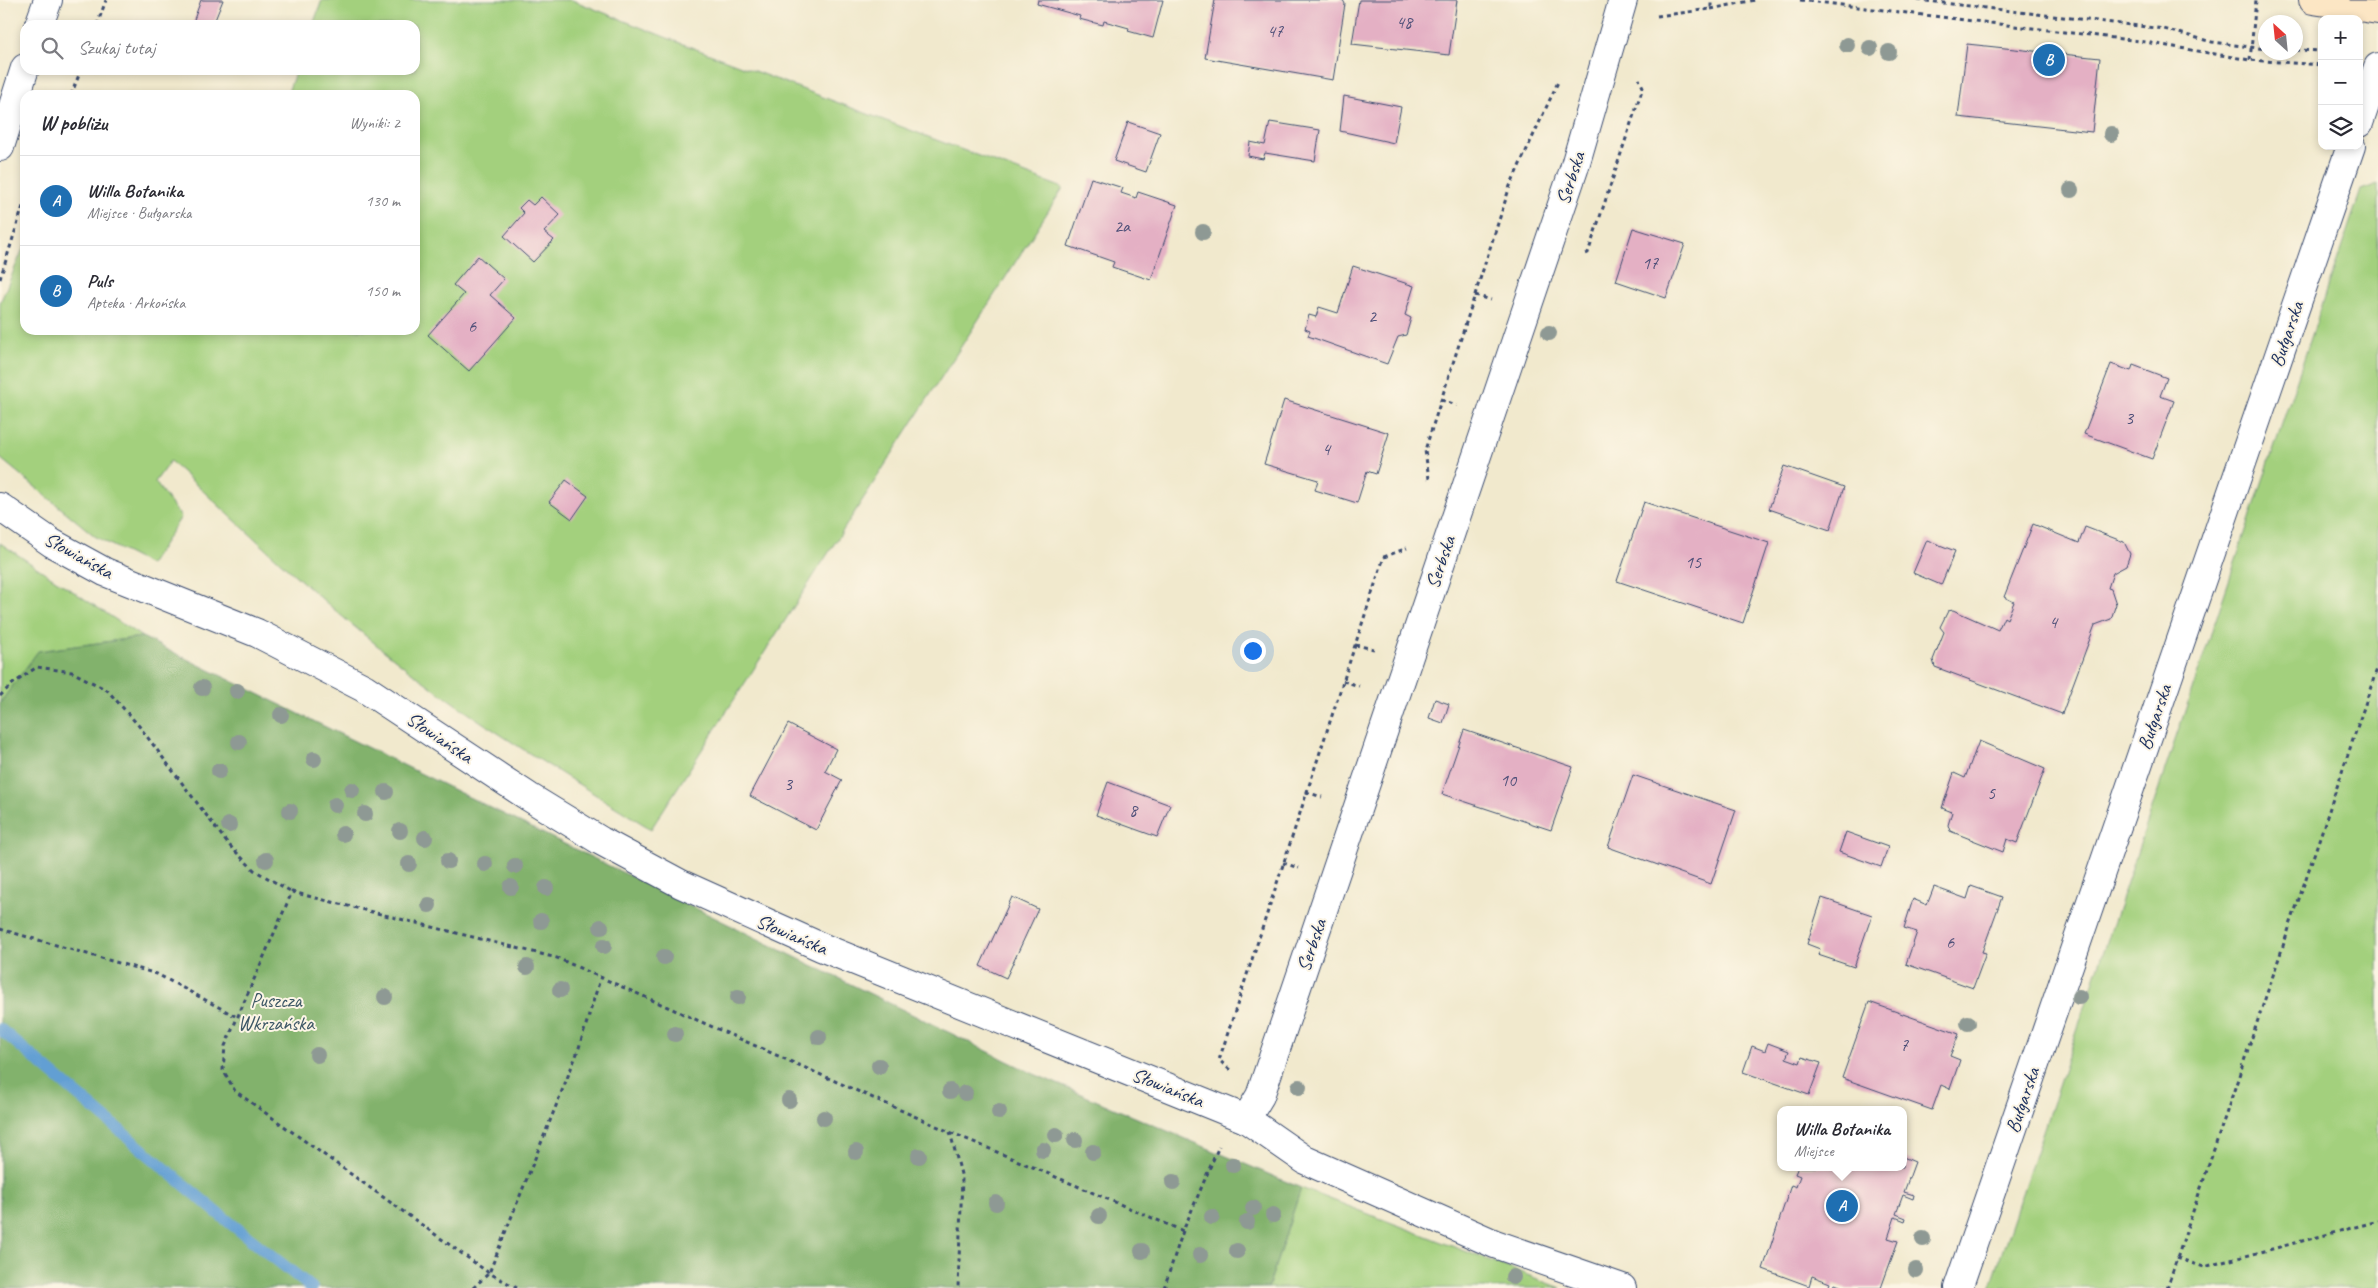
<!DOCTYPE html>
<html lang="pl">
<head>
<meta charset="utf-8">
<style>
	:root { --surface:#fff; --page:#f7f7f7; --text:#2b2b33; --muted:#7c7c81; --line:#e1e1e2; --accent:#1f6fb2 }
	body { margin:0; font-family:Caveat,sans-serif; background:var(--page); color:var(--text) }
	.controls { position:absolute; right:15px; top:15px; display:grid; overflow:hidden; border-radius:10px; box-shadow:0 2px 8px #0003 }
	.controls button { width:45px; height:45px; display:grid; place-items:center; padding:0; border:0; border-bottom:1px solid var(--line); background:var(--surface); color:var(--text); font:25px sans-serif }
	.compass { position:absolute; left:2258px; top:15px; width:45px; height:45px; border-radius:50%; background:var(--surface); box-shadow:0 2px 8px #0003; rotate:333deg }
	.you { position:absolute; left:1252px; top:650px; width:18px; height:18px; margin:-12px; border:4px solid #fff; border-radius:50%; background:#1a73e8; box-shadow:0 0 0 8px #1a73e833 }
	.badge { display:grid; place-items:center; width:32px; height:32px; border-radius:50%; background:var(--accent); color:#fff; font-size:16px; font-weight:700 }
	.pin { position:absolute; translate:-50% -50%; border:2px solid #fff; box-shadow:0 1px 5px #0006 }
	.popup { position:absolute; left:1777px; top:1106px; width:130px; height:65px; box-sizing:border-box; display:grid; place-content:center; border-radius:10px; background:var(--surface); filter:drop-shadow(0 1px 4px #0005); font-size:16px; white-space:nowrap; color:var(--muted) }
	.popup b { font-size:19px; color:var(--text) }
	.popup::after { content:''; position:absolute; left:50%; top:100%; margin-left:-10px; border:10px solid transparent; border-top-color:var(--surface) }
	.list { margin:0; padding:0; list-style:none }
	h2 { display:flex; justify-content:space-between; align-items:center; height:65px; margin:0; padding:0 20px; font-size:21px }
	h2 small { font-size:16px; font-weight:400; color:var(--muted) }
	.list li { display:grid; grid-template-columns:32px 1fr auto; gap:15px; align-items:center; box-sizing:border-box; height:90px; padding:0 20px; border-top:1px solid var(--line) }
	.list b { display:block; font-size:19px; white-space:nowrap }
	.list p { margin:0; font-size:16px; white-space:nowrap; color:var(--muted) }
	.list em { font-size:16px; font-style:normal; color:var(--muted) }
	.icon { flex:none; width:28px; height:28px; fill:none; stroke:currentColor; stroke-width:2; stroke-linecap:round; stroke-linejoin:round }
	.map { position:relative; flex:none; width:2378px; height:1288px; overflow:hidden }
	.search { position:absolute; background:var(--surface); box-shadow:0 2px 8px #0003; left:20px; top:20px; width:400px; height:55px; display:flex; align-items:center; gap:12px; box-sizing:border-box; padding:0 18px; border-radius:15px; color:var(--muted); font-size:19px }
	.panel { position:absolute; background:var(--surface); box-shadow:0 2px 8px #0003; left:20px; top:90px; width:400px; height:245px; border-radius:15px }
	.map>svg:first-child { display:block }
	.green { fill:#a3d07d; stroke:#5f806e }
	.forest { fill:#82b26c; stroke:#4e7065 }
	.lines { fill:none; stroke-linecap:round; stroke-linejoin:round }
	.stream { stroke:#629fd3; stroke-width:12 }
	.building { fill:#e4b0c4 }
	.street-casing { stroke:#3b4b6f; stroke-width:30 }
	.secondary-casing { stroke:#3b4b6f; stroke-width:30 }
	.path { stroke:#3b4b6f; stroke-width:3; stroke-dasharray:4 4; stroke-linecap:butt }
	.street { stroke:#fff; stroke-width:28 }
	.secondary { stroke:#fce6c4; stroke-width:28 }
	.tram { stroke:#1b2f5e; stroke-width:1 }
	.tree { fill:#8e9994 }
	.labels { text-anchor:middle; stroke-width:4; stroke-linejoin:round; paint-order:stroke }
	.number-label { font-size:18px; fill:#4d4f78 }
	.street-label { font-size:20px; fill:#1b2f5e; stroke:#fcf5e5 }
	.park-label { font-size:20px; fill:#3d5766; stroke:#fcf5e5 }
</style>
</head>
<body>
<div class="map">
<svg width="2378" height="1288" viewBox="0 0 2378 1288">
	<rect width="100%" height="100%" fill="#fcf5e5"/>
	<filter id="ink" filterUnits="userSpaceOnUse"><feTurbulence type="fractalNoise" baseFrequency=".02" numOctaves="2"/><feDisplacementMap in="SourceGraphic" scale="10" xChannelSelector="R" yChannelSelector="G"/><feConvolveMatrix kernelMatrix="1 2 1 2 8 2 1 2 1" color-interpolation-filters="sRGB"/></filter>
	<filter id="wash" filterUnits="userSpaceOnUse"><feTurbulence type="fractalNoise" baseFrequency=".0096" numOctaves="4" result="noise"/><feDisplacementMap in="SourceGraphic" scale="20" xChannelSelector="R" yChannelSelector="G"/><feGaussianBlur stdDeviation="1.12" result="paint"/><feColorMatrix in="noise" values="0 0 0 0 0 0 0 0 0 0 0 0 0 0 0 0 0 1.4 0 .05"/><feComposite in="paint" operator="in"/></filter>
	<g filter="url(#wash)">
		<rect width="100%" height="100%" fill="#f1e9cd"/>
		<!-- green -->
		<g class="green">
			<path d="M322,0H572L675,41L1063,188L651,829C569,778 486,729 410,671C325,607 249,532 170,461L155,482L181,517L150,565L96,537L0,458V303L25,244V330H415V95H287L296,70H415V25H313Z"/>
			<path d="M2378,184V1288H1990L2361,190Z"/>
			<path d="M0,543L142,637L39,651L0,703Z"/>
			<path d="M1301,1188L1561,1288H1268Z"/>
		</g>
		<!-- forest -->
		<path class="forest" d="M142,637L1034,1074L1301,1188L1268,1288H0V703L38,651Z"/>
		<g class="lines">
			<!-- stream -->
			<path class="stream" d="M0,1029L214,1210L312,1288"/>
		</g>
		<g id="blocks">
			<!-- building -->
			<g class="building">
				<path d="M201,0H223L213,25H192Z"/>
				<path d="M1038,0H1163L1153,38L1128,31L1129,28L1104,21L1103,25L1079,19L1080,16L1037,4Z"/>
				<path d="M1215,0H1343L1345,4L1333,80L1205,58Z"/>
				<path d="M1359,0H1457L1449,55L1352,44Z"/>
				<path d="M1967,44L2100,58L2092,132L1958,117Z"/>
				<path d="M1344,96L1401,107L1394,143L1340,131Z"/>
				<path d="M1128,122L1160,133L1146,172L1114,161Z"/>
				<path d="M1270,122L1320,130L1315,161L1265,153L1263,159L1248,156L1250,142L1265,145Z"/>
				<path d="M1091,178L1123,188L1121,193L1136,198L1138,192L1177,205L1151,280L1112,267L1114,262L1068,246Z"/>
				<path d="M541,197L560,215L544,232L554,240L533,262L504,236L524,213L519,208L527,200L533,205Z"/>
				<path d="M1633,228L1685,244L1666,298L1616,281Z"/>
				<path d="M478,256L504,279L490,295L516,318L469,371L428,335L464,294L453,285Z"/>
				<path d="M1353,266L1414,286L1405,315L1411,318L1406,335L1398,337L1387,364L1308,336L1310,331L1305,329L1309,315L1316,317L1319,307L1338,313Z"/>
				<path d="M2111,364L2131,371L2133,365L2167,378L2160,396L2174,401L2152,459L2084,434Z"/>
				<path d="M1284,400L1389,433L1376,474L1367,471L1357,503L1315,490L1318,480L1264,464Z"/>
				<path d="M1784,466L1844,487L1830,530L1769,509Z"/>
				<path d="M566,480L588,496L572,519L549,502Z"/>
				<path d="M1644,502L1769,543L1743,623L1617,581Z"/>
				<path d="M2033,524L2079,543L2085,527L2124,542L2130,554L2126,566L2113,573L2108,588L2111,589L2116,604L2111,619L2095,625L2062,714L1935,667L1933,660L1944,632L1940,627L1948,611L1953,610L1998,630L2004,617L2007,619L2014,602L2004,597Z"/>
				<path d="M1927,540L1955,551L1941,585L1913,573Z"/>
				<path d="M1435,699L1449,704L1443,723L1429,718Z"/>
				<path d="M788,724L836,749L825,771L842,780L816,830L750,796Z"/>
				<path d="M1464,730L1573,767L1551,830L1442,794Z"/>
				<path d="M1979,741L2045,769L2017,843L2007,839L2003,852L1950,831L1948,825L1952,812L1942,808L1954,773L1965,778Z"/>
				<path d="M1633,775L1736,810L1711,884L1608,847Z"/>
				<path d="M1108,782L1170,805L1157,837L1096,815Z"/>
				<path d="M1846,832L1888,847L1881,867L1839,852Z"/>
				<path d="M1971,886L2002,897L1982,952L1986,953L1973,988L1906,964L1917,932L1904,928L1913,899L1927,905L1934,887L1967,899Z"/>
				<path d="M1012,897L1038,909L1006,978L980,966Z"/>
				<path d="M1822,898L1872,915L1854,967L1818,955L1820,949L1807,944Z"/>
				<path d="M1869,1002L1959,1034L1950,1056L1960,1060L1950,1089L1941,1085L1932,1110L1842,1078Z"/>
				<path d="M1768,1043L1789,1051L1786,1058L1800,1063L1802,1057L1821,1063L1809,1095L1743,1072L1752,1046L1765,1051Z"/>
				<path d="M1903,1157L1915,1162L1904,1192L1914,1195L1913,1199L1903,1195L1896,1214L1906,1218L1905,1221L1895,1217L1888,1238L1898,1241L1881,1288H1845L1835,1284L1833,1288H1828L1830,1283L1812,1276L1809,1286L1763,1269L1791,1185L1796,1187L1800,1176L1795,1174L1798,1167H1903Z"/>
			</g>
		</g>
	</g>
	<g filter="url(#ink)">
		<use href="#blocks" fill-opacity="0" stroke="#3b4b6f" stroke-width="1"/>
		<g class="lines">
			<!-- street casing -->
			<g class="street-casing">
				<g id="street">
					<path d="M39,25L48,0"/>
					<path d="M2359,123L2378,67"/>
					<path d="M0,147L25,68"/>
					<path d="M0,507L52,543L105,572L257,633L364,688L529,797L601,841L681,884L821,947L1246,1119L1305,1160L1495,1244L1622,1288"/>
					<path d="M1246,1119L1260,1096L1574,169L1623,0"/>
					<path d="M1958,1288L2351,146"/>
				</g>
			</g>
			<!-- secondary casing -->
			<g class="secondary-casing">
				<path id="secondary" d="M2313,0L2378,10"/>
			</g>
			<!-- path -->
			<g class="path">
				<path d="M1800,0L2139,41L2250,60L2322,65"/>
				<path d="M1918,0L2164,29L2212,42L2266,49"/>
				<path d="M1711,9L1755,0"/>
				<path d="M1657,16L1711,9V0"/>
				<path d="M97,25L106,0"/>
				<path d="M2296,50L2322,51"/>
				<path d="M2250,60L2256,0"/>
				<path d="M71,95L81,70"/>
				<path d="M1586,254L1588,253L1643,87L1639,79"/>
				<path d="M0,279L25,200"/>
				<path d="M1475,295L1491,300"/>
				<path d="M1441,400L1457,405"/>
				<path d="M1429,479L1425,450L1510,186L1558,82"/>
				<path d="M1355,645L1374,649"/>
				<path d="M1343,681L1359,686"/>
				<path d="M0,696L11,685L37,667L72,672L107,690L139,726L228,844L254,870L292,892"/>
				<path d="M1306,792L1322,797"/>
				<path d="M1283,863L1299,868"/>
				<path d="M0,929L157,974L237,1017"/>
				<path d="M1230,1070L1219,1060L1384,557L1407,548"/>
				<path d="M950,1132L962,1178L958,1288"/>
				<path d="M2177,1258L2204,1267L2378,1221"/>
				<path d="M473,1288L489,1273L578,1051L601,976"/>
				<path d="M517,1288L489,1273L235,1091L223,1070L225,1046L292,892L557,958L950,1132L1183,1231"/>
				<path d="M1164,1288L1183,1231L1219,1146"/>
				<path d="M2167,1288L2378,666"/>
			</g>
			<!-- street -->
			<use href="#street" class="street"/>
			<!-- secondary -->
			<use href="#secondary" class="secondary"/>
			<!-- tram -->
			<path class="tram" d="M2350,0H2378"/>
		</g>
		<!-- trees -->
		<g class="tree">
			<circle cx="1847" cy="45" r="8"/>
			<circle cx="1870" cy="48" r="8"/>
			<circle cx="1889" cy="52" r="8"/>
			<circle cx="2111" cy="134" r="8"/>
			<circle cx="2071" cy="190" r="8"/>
			<circle cx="1203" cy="232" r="8"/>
			<circle cx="1549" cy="333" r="8"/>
			<circle cx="202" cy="688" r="8"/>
			<circle cx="237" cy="691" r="8"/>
			<circle cx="281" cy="715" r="8"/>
			<circle cx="239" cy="742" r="8"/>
			<circle cx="314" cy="759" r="8"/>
			<circle cx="219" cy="771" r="8"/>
			<circle cx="352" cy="790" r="8"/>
			<circle cx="386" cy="792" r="8"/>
			<circle cx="335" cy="805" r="8"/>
			<circle cx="290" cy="811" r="8"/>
			<circle cx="365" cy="814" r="8"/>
			<circle cx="229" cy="825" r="8"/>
			<circle cx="400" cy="831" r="8"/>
			<circle cx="343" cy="834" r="8"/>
			<circle cx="425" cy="838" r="8"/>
			<circle cx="266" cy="860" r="8"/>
			<circle cx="448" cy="861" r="8"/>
			<circle cx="409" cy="864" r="8"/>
			<circle cx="485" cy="864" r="8"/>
			<circle cx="515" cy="866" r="8"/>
			<circle cx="511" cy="887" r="8"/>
			<circle cx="546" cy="888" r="8"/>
			<circle cx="429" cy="905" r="8"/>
			<circle cx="541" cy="921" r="8"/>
			<circle cx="601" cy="927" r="8"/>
			<circle cx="604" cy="946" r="8"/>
			<circle cx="664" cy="957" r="8"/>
			<circle cx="527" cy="967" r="8"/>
			<circle cx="560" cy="990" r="8"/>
			<circle cx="385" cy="997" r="8"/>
			<circle cx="738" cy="997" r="8"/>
			<circle cx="2079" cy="997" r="8"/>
			<circle cx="1968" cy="1023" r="8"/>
			<circle cx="675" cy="1034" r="8"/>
			<circle cx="819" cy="1037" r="8"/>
			<circle cx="317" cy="1055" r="8"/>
			<circle cx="879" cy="1066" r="8"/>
			<circle cx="1299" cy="1087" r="8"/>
			<circle cx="950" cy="1091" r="8"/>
			<circle cx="965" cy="1093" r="8"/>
			<circle cx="789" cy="1100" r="8"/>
			<circle cx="999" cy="1112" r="8"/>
			<circle cx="824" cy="1118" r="8"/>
			<circle cx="1056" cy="1135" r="8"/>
			<circle cx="1075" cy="1140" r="8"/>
			<circle cx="1043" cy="1150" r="8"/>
			<circle cx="856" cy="1152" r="8"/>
			<circle cx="1093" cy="1152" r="8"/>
			<circle cx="919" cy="1156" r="8"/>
			<circle cx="1233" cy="1165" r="8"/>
			<circle cx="1173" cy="1182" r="8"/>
			<circle cx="996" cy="1203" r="8"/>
			<circle cx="1253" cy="1208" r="8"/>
			<circle cx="1273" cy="1215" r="8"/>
			<circle cx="1099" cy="1216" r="8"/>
			<circle cx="1212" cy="1217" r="8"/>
			<circle cx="1247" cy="1222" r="8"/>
			<circle cx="1923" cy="1239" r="8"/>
			<circle cx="1142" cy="1251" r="8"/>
			<circle cx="1237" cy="1251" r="8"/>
			<circle cx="1200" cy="1255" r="8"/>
			<circle cx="1916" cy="1270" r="8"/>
			<circle cx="1513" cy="1277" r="8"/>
		</g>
	</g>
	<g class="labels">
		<!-- number labels -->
		<g class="number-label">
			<text x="1404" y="28">48</text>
			<text x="1275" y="37">47</text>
			<text x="1122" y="232">2a</text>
			<text x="1650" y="269">17</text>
			<text x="1372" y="322">2</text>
			<text x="472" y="332">6</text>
			<text x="2129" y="424">3</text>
			<text x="1326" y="455">4</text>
			<text x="1693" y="568">15</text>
			<text x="2053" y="628">4</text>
			<text x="1508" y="786">10</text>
			<text x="788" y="790">3</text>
			<text x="1991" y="799">5</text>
			<text x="1133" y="816">8</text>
			<text x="1950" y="948">6</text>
			<text x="1904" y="1051">7</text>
		</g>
		<!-- street labels -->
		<g class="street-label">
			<text transform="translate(1570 178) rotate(-72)" y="7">Serbska</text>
			<text transform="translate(2286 334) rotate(-71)" y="7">Bułgarska</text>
			<text transform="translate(79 555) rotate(29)" y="7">Słowiańska</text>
			<text transform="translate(1440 562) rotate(-71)" y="7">Serbska</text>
			<text transform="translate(2154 717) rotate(-71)" y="7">Bułgarska</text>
			<text transform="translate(440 737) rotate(34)" y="7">Słowiańska</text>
			<text transform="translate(792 934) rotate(23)" y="7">Słowiańska</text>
			<text transform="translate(1311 945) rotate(-71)" y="7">Serbska</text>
			<text transform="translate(1168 1087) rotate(22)" y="7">Słowiańska</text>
			<text transform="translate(2022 1100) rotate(-71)" y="7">Bułgarska</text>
		</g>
		<!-- park labels -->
		<g class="park-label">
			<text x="276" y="1007">Puszcza<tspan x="276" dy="23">Wkrzańska</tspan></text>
		</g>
	</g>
</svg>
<div class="controls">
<button>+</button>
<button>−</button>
<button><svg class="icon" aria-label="layers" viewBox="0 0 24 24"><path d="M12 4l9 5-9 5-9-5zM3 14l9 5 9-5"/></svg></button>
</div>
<svg class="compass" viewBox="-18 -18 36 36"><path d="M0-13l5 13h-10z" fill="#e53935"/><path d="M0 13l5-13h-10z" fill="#7c7c81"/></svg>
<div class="you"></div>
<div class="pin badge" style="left:1842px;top:1206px">A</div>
<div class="popup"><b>Willa Botanika</b>Miejsce</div>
<div class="pin badge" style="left:2049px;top:60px">B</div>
<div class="search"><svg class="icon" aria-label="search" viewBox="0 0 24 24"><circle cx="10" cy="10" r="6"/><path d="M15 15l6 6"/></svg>Szukaj tutaj</div>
<section class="panel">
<h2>W pobliżu<small>Wyniki: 2</small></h2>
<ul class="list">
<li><span class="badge">A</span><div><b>Willa Botanika</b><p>Miejsce · Bułgarska</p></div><em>130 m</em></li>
<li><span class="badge">B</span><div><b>Puls</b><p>Apteka · Arkońska</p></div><em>150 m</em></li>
</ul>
</section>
</div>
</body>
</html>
